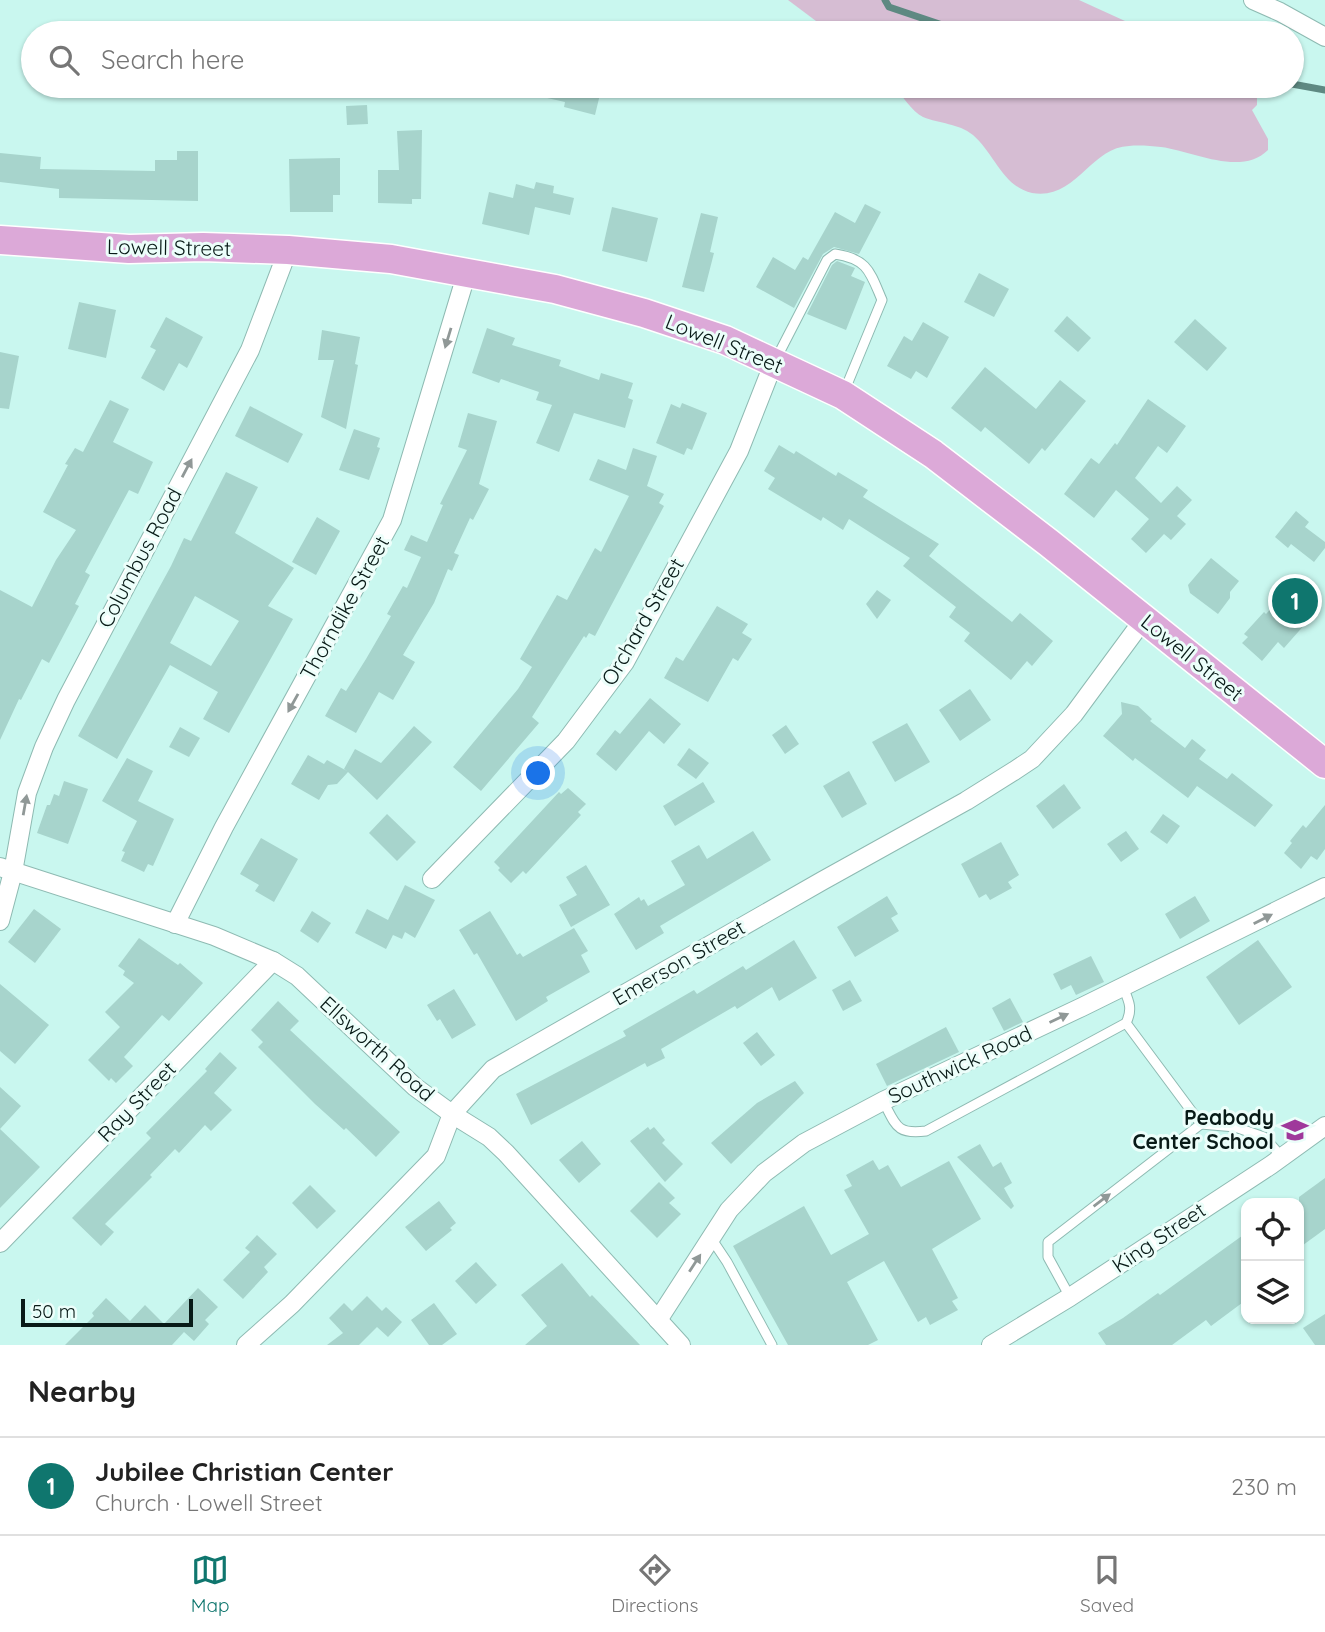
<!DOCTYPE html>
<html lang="en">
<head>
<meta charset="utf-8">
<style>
	:root { --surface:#fff; --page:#f6f6f6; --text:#222; --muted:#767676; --line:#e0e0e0; --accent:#0f766e }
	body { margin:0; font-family:Quicksand,sans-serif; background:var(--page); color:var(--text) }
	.controls { position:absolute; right:21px; bottom:21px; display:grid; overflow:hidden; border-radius:14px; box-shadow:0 2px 5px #0004 }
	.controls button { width:63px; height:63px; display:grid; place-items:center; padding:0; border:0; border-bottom:2px solid var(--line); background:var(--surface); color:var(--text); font:35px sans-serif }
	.scale { position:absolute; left:21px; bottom:18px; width:172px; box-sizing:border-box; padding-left:7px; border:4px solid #081a17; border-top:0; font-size:19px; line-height:24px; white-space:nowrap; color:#081a17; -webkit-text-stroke:5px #ecfefa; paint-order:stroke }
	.you { position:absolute; left:539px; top:774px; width:24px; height:24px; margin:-18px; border:5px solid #fff; border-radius:50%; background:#1a73e8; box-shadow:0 0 0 10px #1a73e833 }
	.badge { display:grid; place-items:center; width:46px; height:46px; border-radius:50%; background:var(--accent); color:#fff; font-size:23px; font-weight:700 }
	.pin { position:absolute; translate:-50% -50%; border:4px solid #fff; box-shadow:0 2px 7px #0006 }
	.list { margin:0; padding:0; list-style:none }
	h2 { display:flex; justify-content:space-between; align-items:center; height:91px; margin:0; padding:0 28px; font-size:30px }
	h2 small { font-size:23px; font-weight:400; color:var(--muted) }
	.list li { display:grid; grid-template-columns:46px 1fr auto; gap:21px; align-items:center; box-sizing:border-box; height:98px; padding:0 28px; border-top:2px solid var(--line) }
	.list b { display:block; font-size:26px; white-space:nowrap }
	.list p { margin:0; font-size:23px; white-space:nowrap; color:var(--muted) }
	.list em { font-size:23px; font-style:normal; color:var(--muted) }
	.icon { flex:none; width:38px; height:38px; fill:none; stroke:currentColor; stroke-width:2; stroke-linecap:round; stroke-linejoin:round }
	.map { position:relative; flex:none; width:1325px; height:1345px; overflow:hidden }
	.search { position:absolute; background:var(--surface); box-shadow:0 2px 5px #0004; left:21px; right:21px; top:21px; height:77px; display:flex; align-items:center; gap:18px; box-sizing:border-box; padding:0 24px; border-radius:38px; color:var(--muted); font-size:26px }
	.sheet { height:189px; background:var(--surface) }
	nav { display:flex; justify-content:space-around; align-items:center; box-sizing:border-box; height:98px; border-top:2px solid var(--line); background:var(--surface); font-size:19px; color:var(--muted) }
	nav a { display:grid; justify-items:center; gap:4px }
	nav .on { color:var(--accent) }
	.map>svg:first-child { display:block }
	.green { fill:#d6bdd3 }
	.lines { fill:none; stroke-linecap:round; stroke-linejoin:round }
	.stream { stroke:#5e8982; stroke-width:7 }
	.building { fill:#a7d4cc; fill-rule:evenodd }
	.lane-casing { stroke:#8ebab2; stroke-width:11 }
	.street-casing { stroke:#8ebab2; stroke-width:20 }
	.primary-casing { stroke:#fff; stroke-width:31 }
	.lane { stroke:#fff; stroke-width:9 }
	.street { stroke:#fff; stroke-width:18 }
	.primary { stroke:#dca9d8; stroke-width:28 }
	.oneway { fill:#909897 }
	.labels { text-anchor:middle; stroke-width:6; stroke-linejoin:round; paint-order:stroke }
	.street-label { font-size:21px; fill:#081a17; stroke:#ecfefa }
	.poi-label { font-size:21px; font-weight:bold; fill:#081a17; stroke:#ecfefa; text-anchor:end }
</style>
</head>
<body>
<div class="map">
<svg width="1325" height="1345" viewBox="0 0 1325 1345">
	<rect width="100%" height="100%" fill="#c9f7ef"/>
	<!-- green -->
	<g class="green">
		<path d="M788,0H1079L1125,21L1140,33H832Z"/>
		<path d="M894,86H1251L1257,94V105L1252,110L1268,139V150C1241,177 1193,151 1161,147C1151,146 1139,145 1129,146C1091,147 1075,201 1032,193C1003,187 994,153 973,135C958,123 940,124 923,117C912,112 902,95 894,86Z"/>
	</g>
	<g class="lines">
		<!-- stream -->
		<g class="stream">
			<path d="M885,0L889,7L966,33"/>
			<path d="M1292,84L1325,90"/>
		</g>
	</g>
	<!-- building -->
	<g class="building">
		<path d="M526,86H602L595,115L564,107L565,102L525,93Z"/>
		<path d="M367,105L368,124L347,125L346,106Z"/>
		<path d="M422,130L421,199H412V204L378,203V170H399L397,131Z"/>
		<path d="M177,151H198V201L59,198V189L0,182V153L41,157L40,169L155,171V160H177Z"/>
		<path d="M340,158V195H333V212H290L289,159Z"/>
		<path d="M536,182L554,186L553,193L574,198L570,215L535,207L529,235L482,224L489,192L513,198L516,184L534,189Z"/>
		<path d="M865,204L881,212L859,254L834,247L823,254L794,308L756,287L773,257L795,270L803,257L808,260L835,212L855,223Z"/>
		<path d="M612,207L658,218L647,262L602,251Z"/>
		<path d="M701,213L718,217L710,252L714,253L704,292L682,287Z"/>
		<path d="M837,261L855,268L851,276L865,282L846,330L807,314L832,265Z"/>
		<path d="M979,273L1009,289L994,317L964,302Z"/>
		<path d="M79,302L116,310L106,358L68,349Z"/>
		<path d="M1067,316L1091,338L1078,352L1054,331Z"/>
		<path d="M166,317L203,337L187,368L179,363L164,391L141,378L156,350L150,347Z"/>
		<path d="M1195,319L1227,348L1207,371L1174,342Z"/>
		<path d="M923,322L949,337L927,378L916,371L911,379L887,366L904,336L912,341Z"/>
		<path d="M487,328L515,338L512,345L561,360L559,366L599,380L601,373L633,383L628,398L633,400L625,428L574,413L559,452L536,443L552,405L536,400L539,392L501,379L499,383L472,373Z"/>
		<path d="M322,330L360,337L355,364L358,365L346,429L321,417L334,360H318Z"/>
		<path d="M0,352L19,356L9,409L0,408Z"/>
		<path d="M985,367L1036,409L1060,380L1086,401L1045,451L1042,448L1029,464L985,427L981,432L951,408Z"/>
		<path d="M1148,399L1186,426L1167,453L1158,446L1135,478L1161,503L1177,486L1192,500L1177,516L1186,524L1171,540L1164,534L1146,553L1131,539L1149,519L1116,490L1094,518L1064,494L1091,458L1099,464L1115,443L1117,445Z"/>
		<path d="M110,400L129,409L113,442L153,462L138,494L129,490L85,572L90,575L75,604L79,606L49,663L42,659L21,700L19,699L0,740V590L32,607L56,560L76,530L43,512L68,465L65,464L75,448L83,452Z"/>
		<path d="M682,403L707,413L692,450L687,448L684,455L656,443L671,404L680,408Z"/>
		<path d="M250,406L303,434L288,463L235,436Z"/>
		<path d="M468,413L497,421L479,484L489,489L473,520L470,518L454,553L459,555L452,571L448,569L434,603L403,655L415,662L393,700L379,692L356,733L325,716L341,688L346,691L366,659L391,616L387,614L403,586L407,588L421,557L404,550L411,535L427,542L443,505L440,504L467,450L458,447Z"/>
		<path d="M354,429L380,438L377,447L380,448L369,480L339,470Z"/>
		<path d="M779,445L794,454L796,451L836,476L838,472L868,490L863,497L939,544L929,556L1012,622L1020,613L1053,641L1032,666L1027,661L1011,680L964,641L970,633L949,617L956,607L903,566L910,558L849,519L843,530L823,517L821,521L768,489L775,478L764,471Z"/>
		<path d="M633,448L657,456L647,486L664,494L659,503L664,506L595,636L589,633L586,638L584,636L532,717L539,723L481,791L453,767L518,689L532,667L520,659L557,595L567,600L595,548L601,552L629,496L589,480L598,459L626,470Z"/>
		<path d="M226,472L258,487L235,533L294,568L268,606L293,619L229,733L203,719L218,692L170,665L117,759L78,736L171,566L184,538L191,541ZM195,596L239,621L211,666L170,643Z"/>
		<path d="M1296,511L1309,522L1305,527L1325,542V548L1314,562L1291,544L1288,548L1275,537Z"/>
		<path d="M317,517L340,531L316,575L292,562Z"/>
		<path d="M1211,558L1239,581L1230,592V598L1218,614L1190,593L1188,585Z"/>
		<path d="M877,590L891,600L877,619L866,604Z"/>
		<path d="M1286,592L1301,606L1295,613L1306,623L1284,648L1278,642L1262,661L1242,643L1248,637L1244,634L1264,612L1266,614Z"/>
		<path d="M717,606L748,624L742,633L752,639L738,661L733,658L708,702L664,678L676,657L683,661Z"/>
		<path d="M970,689L991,720L960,741L939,710Z"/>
		<path d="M650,698L681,724L664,744L649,731L616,771L596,754L615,730L620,734Z"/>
		<path d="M1121,702L1138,706L1152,719L1150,721L1185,748L1192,739L1206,750L1199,759L1227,779L1232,773L1273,805L1255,827L1197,786L1188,798L1135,758L1133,761L1103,736L1122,714Z"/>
		<path d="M907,723L930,762L895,782L872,742Z"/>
		<path d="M786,725L799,744L785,754L772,735Z"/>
		<path d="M414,726L432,742L377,800L348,772L337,784L328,785L319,800L291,784L308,755L324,764L327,760L347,771L344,769L355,749L381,763Z"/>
		<path d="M180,727L200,738L189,757L169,747Z"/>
		<path d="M689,748L709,763L696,779L677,765Z"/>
		<path d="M127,758L153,771L138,801L174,819L153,866L148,864L144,872L121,861L125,852L122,851L137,821L102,801Z"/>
		<path d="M849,771L867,804L842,818L823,786Z"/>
		<path d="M64,781L88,789L68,844L37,833L47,805H50L54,794L59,796Z"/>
		<path d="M703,782L715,802L675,826L663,806Z"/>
		<path d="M1064,784L1081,808L1053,829L1036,806Z"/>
		<path d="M568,788L586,804L578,812L581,815L526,874L523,871L511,883L498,870L500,868L494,862L559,792L561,794Z"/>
		<path d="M1325,805V849L1317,860L1311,856L1301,869L1284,853L1292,843L1290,841L1303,825L1306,828Z"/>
		<path d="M387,814L416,842L397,861L369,833Z"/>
		<path d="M1163,814L1180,826L1167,844L1150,832Z"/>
		<path d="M753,831L771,860L660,926L664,933L636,950L614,914L639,897L641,901L644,899L648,906L685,885L671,861L699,845L707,859Z"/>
		<path d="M1126,831L1139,849L1121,862L1107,844Z"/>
		<path d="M261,838L298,859L274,902L255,891L259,885L240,874Z"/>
		<path d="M1001,842L1019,875L1008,882L1012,888L990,900L986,894L979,898L961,864Z"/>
		<path d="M586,865L610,905L571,927L559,905L577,895L566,877Z"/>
		<path d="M405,885L435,900L415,938L405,932L402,939L393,935L386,949L355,933L367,909L388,920Z"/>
		<path d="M887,896L898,914L891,918L899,931L855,957L837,927Z"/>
		<path d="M1195,896L1210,921L1180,939L1165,914Z"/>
		<path d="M34,909L61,929L35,963L8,942Z"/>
		<path d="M312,911L331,923L318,943L300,931Z"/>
		<path d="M490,911L517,955L520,953L523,957L574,928L588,951L581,955L590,972L546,997L548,1001L516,1021L477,953L474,955L459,930Z"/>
		<path d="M139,938L178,965L180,963L203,983L169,1021L162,1015L124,1057L133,1066L116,1083L111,1078L109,1081L88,1060L120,1027L105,1012L134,983L123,975L125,971L118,966Z"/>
		<path d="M794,940L817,978L779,1001L772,987L737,1009L735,1006L661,1049L665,1058L647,1067L645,1063L531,1125L516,1094L626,1036L623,1031L694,990L697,994L743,966L746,970Z"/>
		<path d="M1258,940L1292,987L1239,1025L1206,977Z"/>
		<path d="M1091,956L1104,982L1076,995L1071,985L1061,990L1053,974Z"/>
		<path d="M850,980L862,1001L843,1011L832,990Z"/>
		<path d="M0,984L49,1025L15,1064L0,1051Z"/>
		<path d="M454,989L476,1025L452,1039L440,1019L437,1021L427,1005Z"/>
		<path d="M1010,998L1023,1022L1004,1031L992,1008Z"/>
		<path d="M278,1001L299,1021L290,1030L400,1132L376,1157L346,1128L344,1130L315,1104L258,1047L263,1042L251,1030Z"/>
		<path d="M946,1027L959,1052L887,1086L876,1064Z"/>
		<path d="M757,1032L775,1055L761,1066L743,1043Z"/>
		<path d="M220,1052L237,1068L214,1093L232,1110L211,1131L205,1125L179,1153L175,1149L150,1175L152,1177L105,1224L114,1232L101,1246L72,1218L151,1138L146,1133L207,1071L205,1069Z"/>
		<path d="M795,1081L804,1093L731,1164L711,1143L757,1103Z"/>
		<path d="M0,1087L21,1106L0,1129L40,1167L0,1208Z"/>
		<path d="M648,1127L650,1130L654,1127L665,1140L662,1143L683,1164L665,1182L630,1141Z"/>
		<path d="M582,1141L601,1164L579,1183L559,1160Z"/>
		<path d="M980,1144L993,1167L1001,1162L1012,1183L1004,1188L1014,1206L1011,1209L957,1157Z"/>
		<path d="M873,1160L879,1170L888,1165L901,1187L949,1161L981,1219L932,1249L958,1298L952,1301L958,1310L930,1325L926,1317L918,1322L884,1261L847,1282L878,1340L868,1345H788L733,1246L804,1206L831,1255L869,1234L844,1190L852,1186L846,1175Z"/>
		<path d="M1325,1178V1229L1299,1248V1197Z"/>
		<path d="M659,1182L675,1198L669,1203L681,1214L657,1238L630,1211Z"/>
		<path d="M310,1185L336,1211L317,1229L292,1203Z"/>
		<path d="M439,1201L456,1223L450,1228L452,1230L426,1251L405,1227Z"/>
		<path d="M1246,1233V1300L1211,1326L1206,1320L1172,1345H1106L1098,1333L1123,1318L1158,1293L1160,1295Z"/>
		<path d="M257,1235L277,1254L264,1267L268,1272L243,1299L223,1280L250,1252L245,1248Z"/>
		<path d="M476,1262L497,1285L476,1304L455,1281Z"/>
		<path d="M562,1263L590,1297L592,1295L640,1345H525L547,1326L521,1295Z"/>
		<path d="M198,1288L218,1307L205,1320L209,1324L194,1341L184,1332L172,1345H65L94,1316L92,1313L106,1298L130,1321L145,1305L164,1324Z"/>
		<path d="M367,1296L382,1311L386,1307L402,1322L388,1337L377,1327L359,1345H327L343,1333L329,1318L344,1303L352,1311Z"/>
		<path d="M434,1303L457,1334L442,1345H429L411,1320Z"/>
		<path d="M1325,1314V1345H1315L1303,1328Z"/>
	</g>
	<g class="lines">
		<!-- lane casing -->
		<g class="lane-casing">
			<g id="lane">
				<path d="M775,361L827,260L835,254C868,259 870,272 882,300L844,392"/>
				<path d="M1126,1023L1201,1124L1235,1127L1264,1137L1282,1157"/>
				<path d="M883,1101C896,1125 896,1135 926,1131L1126,1023C1133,1009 1129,1001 1123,987"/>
				<path d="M711,1238L727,1262L772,1345"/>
				<path d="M1070,1297L1048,1257V1242L1201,1124"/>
			</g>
		</g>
		<!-- street casing -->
		<g class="street-casing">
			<g id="street">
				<path d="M1253,0L1280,12L1325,37"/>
				<path d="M0,867L214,936L273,961L297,976L415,1087L452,1114L489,1137L506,1153L681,1345"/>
				<path d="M432,879L566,741L625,662L739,451L774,362"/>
				<path d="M0,921L13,872L27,793L44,747L66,700L250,350L288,250"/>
				<path d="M175,924L224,827L392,520L467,272"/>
				<path d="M0,1243L273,961"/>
				<path d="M658,1320L729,1210L764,1173L804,1143L883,1101L1082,1007L1325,887"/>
				<path d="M246,1345L292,1304L436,1156L452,1114L493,1069L822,881L966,801L1014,771L1032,759L1074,714L1144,619"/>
				<path d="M991,1345L1070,1297L1271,1165L1325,1126"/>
			</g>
		</g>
		<!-- primary casing -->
		<g class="primary-casing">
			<path id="primary" d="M0,240L129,249L203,247L288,250L391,259L555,289L644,313L725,340L843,395L933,454L1049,543L1325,764"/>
		</g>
		<!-- lane -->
		<use href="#lane" class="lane"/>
		<!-- street -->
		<use href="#street" class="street"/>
		<!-- primary -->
		<use href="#primary" class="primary"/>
	</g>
	<!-- one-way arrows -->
	<defs><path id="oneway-solid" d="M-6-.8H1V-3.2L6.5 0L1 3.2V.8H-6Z" transform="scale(1.75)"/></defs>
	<g class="oneway">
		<use href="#oneway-solid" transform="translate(448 338) rotate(107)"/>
		<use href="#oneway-solid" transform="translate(187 468) rotate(-62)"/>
		<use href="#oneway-solid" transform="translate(293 703) rotate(119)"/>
		<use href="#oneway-solid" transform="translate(25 805) rotate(-80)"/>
		<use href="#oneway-solid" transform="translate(1263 919) rotate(-27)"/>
		<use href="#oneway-solid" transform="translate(1059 1018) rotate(-25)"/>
		<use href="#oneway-solid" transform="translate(1102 1200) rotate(-37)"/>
		<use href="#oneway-solid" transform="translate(695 1263) rotate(-57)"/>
	</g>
	<!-- icons -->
	<defs>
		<g id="school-bare" transform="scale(2.1)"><path d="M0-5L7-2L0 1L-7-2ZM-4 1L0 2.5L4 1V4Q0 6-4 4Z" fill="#9f389b" stroke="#ecfefa" stroke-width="2.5" paint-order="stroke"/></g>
	</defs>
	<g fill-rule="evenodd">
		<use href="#school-bare" x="1295" y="1130"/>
	</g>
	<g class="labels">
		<!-- street labels -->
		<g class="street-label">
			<text transform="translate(169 248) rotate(1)" y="7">Lowell Street</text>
			<text transform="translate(724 344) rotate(22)" y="7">Lowell Street</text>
			<text transform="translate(140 558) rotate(-62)" y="7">Columbus Road</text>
			<text transform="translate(345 608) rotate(-61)" y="7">Thorndike Street</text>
			<text transform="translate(643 622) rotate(-60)" y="7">Orchard Street</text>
			<text transform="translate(1192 658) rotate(39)" y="7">Lowell Street</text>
			<text transform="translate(679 963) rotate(-30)" y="7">Emerson Street</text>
			<text transform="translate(377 1049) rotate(42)" y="7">Ellsworth Road</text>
			<text transform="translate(960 1065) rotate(-25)" y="7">Southwick Road</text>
			<text transform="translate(137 1102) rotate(-46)" y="7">Ray Street</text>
			<text transform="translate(1159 1238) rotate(-34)" y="7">King Street</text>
		</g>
		<!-- poi labels -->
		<g class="poi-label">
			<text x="1274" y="1125">Peabody<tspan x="1274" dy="24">Center School</tspan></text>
		</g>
	</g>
</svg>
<div class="controls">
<button><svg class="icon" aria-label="locate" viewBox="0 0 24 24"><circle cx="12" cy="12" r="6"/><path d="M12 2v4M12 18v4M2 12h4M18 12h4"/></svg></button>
<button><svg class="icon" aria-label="layers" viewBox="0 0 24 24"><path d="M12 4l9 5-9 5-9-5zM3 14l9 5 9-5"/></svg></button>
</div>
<div class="scale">50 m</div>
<div class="you"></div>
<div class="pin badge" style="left:1295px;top:601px">1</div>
<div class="search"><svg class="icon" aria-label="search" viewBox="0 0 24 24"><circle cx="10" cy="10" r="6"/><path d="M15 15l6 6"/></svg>Search here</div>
</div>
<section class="sheet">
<h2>Nearby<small></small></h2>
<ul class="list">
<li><span class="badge">1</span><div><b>Jubilee Christian Center</b><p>Church · Lowell Street</p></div><em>230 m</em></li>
</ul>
</section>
<nav>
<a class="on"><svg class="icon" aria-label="map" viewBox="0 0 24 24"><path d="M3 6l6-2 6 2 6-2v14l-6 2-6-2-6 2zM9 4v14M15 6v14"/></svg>Map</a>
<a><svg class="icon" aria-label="directions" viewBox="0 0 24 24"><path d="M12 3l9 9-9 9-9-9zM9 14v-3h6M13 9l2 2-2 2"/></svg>Directions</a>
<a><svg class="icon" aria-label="saved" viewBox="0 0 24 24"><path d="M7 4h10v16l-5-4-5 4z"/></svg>Saved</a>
</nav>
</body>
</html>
